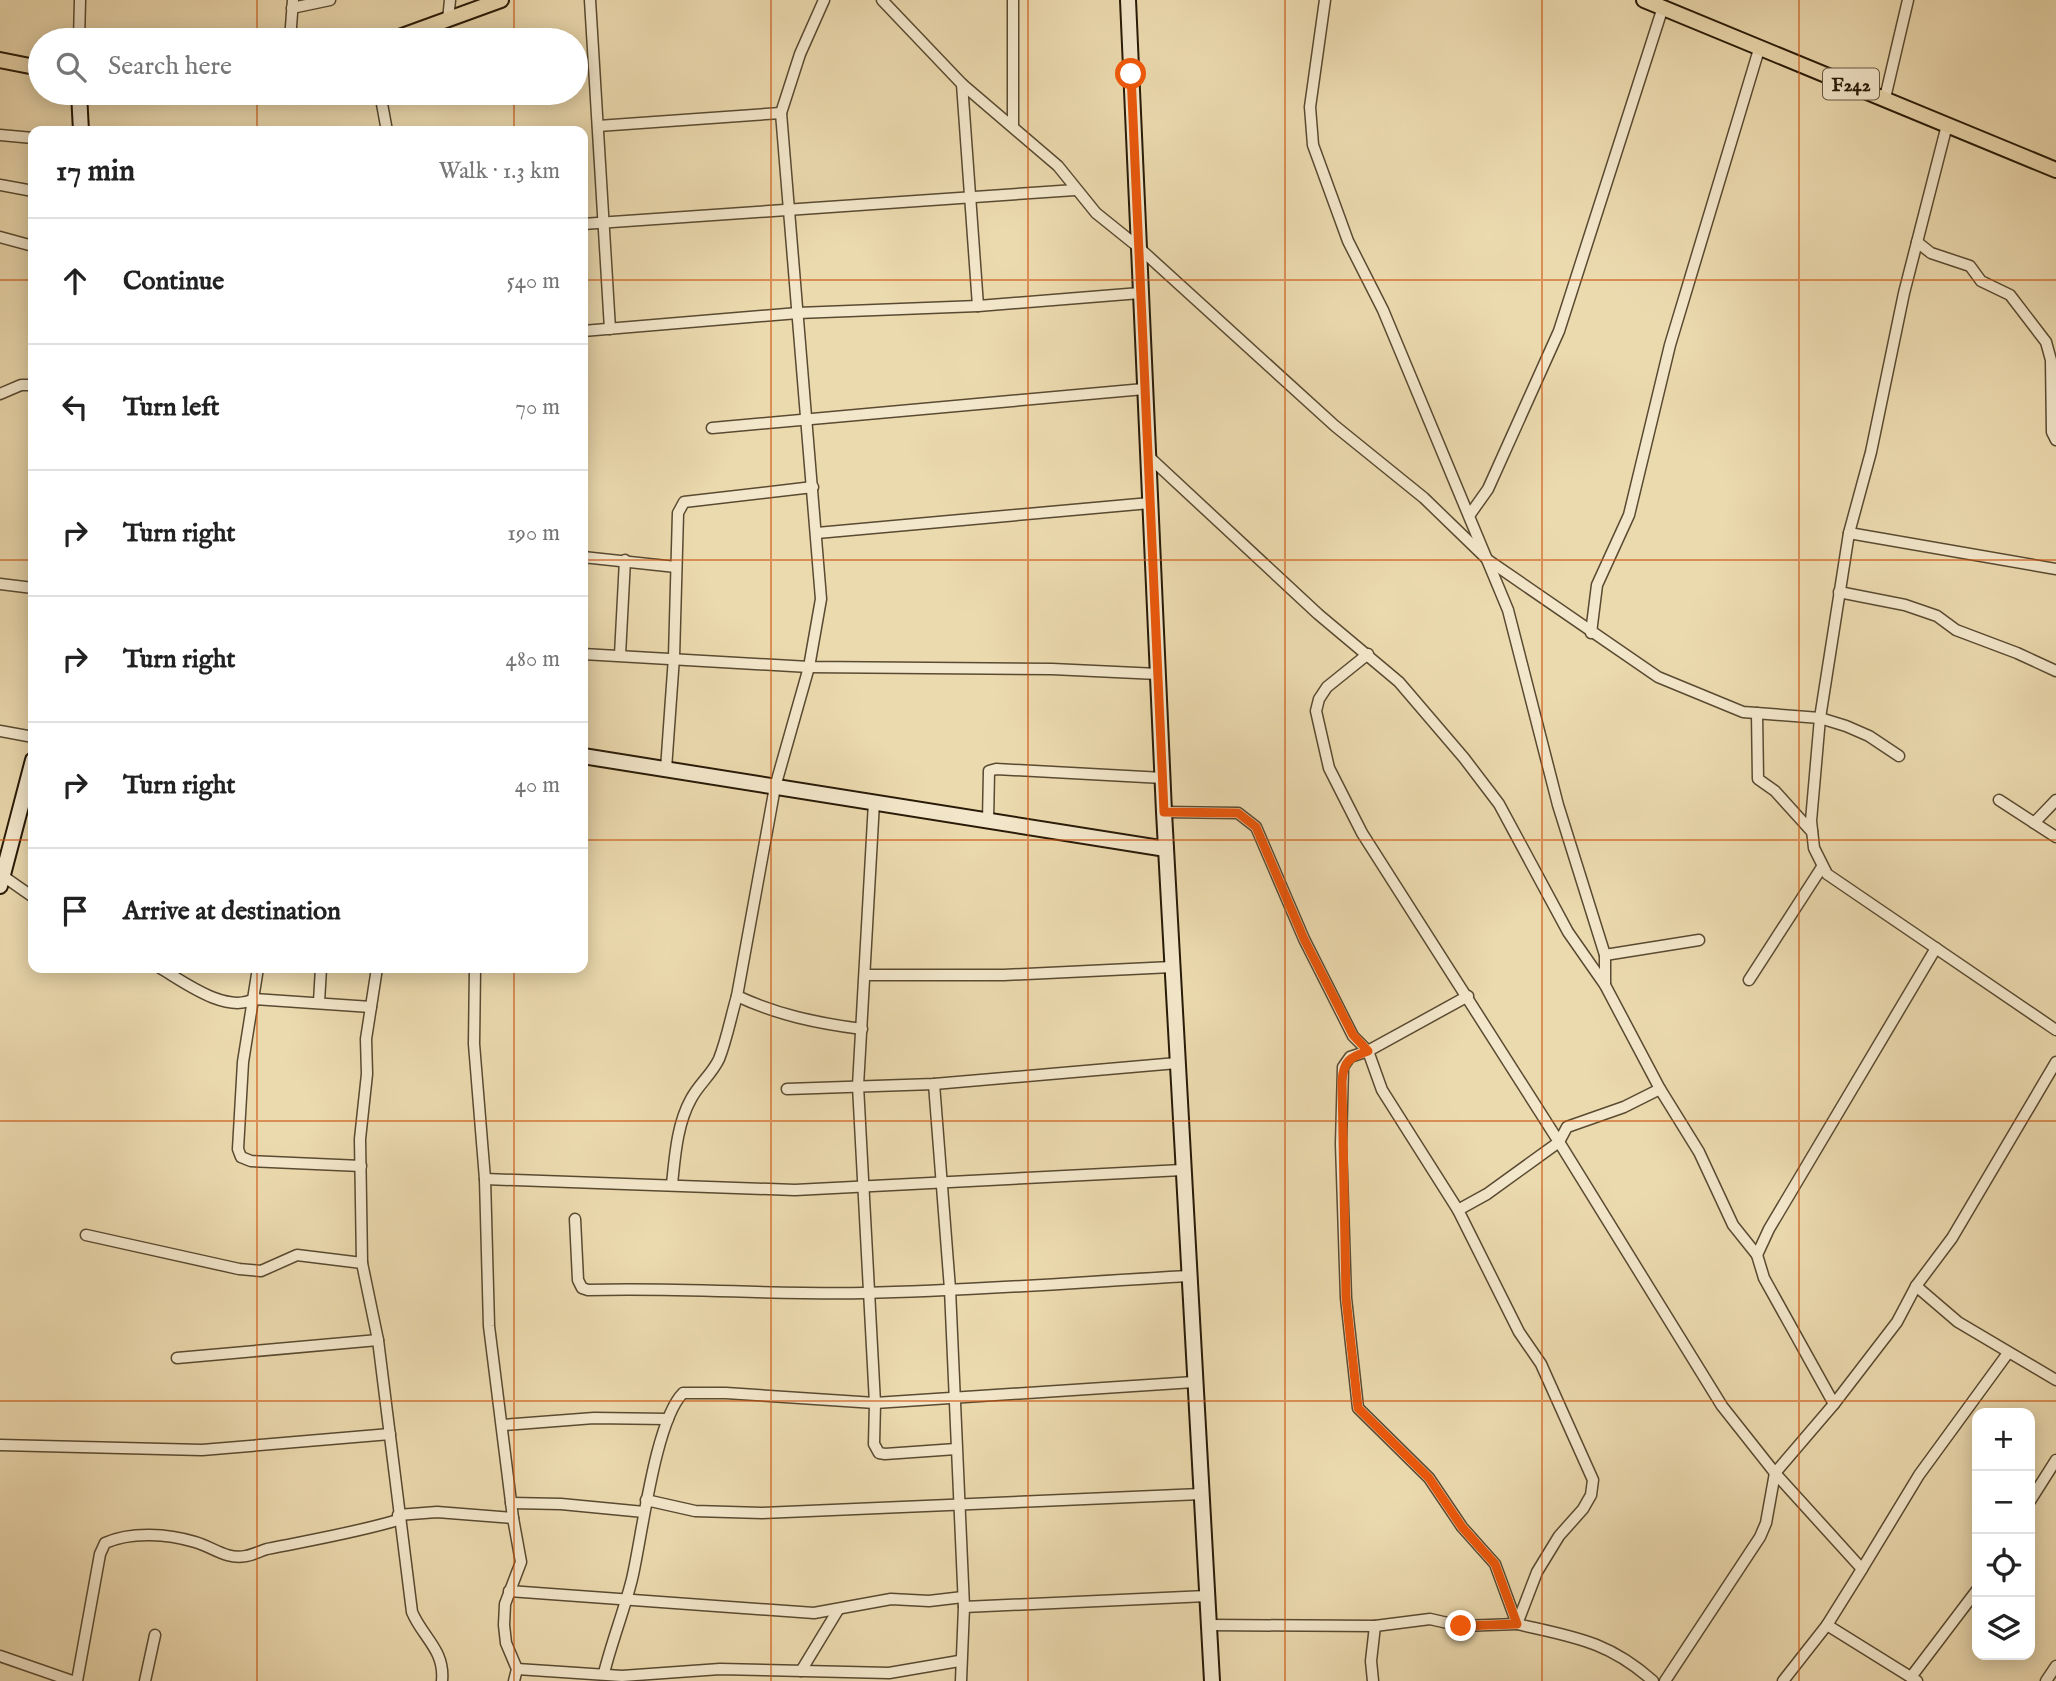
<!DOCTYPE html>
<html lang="en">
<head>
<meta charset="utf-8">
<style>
	:root { --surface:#fff; --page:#f6f6f6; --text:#222; --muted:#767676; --line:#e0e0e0 }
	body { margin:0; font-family:"IM FELL English",serif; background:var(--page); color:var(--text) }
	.controls { position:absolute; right:21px; bottom:21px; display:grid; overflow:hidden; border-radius:14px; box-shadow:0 4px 18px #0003 }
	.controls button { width:63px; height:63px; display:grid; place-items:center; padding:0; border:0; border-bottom:2px solid var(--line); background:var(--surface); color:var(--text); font:35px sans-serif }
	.stop { position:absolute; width:21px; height:21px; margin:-16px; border:5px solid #ea580c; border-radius:50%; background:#fff }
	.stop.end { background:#ea580c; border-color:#fff; box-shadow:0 2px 7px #0008 }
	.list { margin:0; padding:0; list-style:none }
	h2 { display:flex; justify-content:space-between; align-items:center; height:91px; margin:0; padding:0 28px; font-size:30px }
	h2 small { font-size:23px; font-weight:400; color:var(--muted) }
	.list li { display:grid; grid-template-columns:46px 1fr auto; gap:21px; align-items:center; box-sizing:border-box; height:126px; padding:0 28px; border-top:2px solid var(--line) }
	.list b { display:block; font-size:26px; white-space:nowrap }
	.list em { font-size:23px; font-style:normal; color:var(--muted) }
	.icon { flex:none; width:38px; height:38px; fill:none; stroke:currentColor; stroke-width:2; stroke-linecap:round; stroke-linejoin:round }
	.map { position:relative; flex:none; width:2056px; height:1681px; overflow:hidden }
	.search { position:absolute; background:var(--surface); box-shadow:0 4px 18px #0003; left:28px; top:28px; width:560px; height:77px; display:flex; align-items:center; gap:18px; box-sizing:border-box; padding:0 24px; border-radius:38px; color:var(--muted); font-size:26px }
	.panel { position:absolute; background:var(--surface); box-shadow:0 4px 18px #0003; left:28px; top:126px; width:560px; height:847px; border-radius:14px }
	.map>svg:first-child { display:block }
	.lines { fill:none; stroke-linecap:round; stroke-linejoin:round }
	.street-casing { stroke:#594a31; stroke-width:13 }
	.secondary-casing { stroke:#281a07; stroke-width:18 }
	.primary-casing { stroke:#281a07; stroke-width:18 }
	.street { stroke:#f3e7cb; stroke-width:10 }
	.secondary { stroke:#f3e7cb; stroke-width:14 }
	.primary { stroke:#ecdaaf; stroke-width:14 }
	.route { stroke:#ea580c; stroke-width:9 }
	.grid { fill:none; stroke:#cb500b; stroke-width:2; stroke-opacity:0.55 }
	.labels { text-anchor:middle; stroke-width:5; stroke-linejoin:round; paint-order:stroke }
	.shield { fill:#f3e7cb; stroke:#655842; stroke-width:2 }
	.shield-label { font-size:19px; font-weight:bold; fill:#281a07 }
</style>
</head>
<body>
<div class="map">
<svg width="2056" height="1681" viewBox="0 0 2056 1681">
	<rect width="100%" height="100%" fill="#ecdaaf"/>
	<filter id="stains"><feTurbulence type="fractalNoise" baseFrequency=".00286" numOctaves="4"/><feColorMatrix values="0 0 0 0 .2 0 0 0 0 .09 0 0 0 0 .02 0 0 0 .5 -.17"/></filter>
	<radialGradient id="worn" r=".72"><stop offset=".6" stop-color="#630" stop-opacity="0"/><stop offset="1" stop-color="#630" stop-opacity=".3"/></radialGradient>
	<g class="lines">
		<!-- street casing -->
		<g class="street-casing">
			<g id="street">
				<path d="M590,0L610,329"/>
				<path d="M824,0L800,54L781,113L821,599L809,667L775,787L737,996C778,1015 816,1023 862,1029"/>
				<path d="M882,0L962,84L1058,166L1096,213L1137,246L1335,426L1424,498L1488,560L1658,677L1743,712L1820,718L1846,726L1869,736L1899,756"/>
				<path d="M1325,0L1310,107L1313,145L1348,241L1383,310L1508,610L1558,805L1605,955V985"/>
				<path d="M292,8L330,0"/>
				<path d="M448,20L450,0"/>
				<path d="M79,40L80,0"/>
				<path d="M290,40L293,0"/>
				<path d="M962,84L978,306"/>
				<path d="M380,93L387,131"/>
				<path d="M1885,98L1908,0"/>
				<path d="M1947,125L1904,293L1871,452L1849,533L1820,718L1811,821L1814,848L1827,874L2056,1030"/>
				<path d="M598,126L781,113"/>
				<path d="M1013,126V0"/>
				<path d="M0,135L33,138"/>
				<path d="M0,185L33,191"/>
				<path d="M583,224L1075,190"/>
				<path d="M0,237L33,246"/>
				<path d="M1917,242L1931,253L1970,266L1981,281L2010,295L2046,342L2051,360L2052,432L2056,440"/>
				<path d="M583,331L798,313L978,306L1140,293"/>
				<path d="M0,394L21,385H33"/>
				<path d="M712,428L1144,389"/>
				<path d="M1147,455L1318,614L1399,682L1464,758L1499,804L1568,932L1605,985L1660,1089L1624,1107L1567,1127L1559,1142L1722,1406L1775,1473L1862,1569L1827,1625L1917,1681"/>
				<path d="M1471,513L1488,489L1559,331L1663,7"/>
				<path d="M817,533L1150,503"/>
				<path d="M1849,533L2056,569"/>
				<path d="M583,557L676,567"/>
				<path d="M0,584L33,588"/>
				<path d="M1839,592L1905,605L1937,616L1956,630L2017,653L2056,671"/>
				<path d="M1591,633L1597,585L1629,515L1670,345L1760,46"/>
				<path d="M583,654L809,667L1052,669L1158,674"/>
				<path d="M620,655L625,560"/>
				<path d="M1757,713L1758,779L1775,791L1812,832"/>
				<path d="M0,731L33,737"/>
				<path d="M666,769L674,657L678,513L684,502L813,487"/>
				<path d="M1999,800L2056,837"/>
				<path d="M874,802L858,1086L875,1403L874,1444L879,1453L885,1454L956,1449"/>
				<path d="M1164,812L1238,813L1256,827L1304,939L1353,1036L1368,1051L1382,1090L1458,1210L1487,1194L1559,1142L1362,833L1329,768L1316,711L1319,699L1327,687L1368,654"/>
				<path d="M988,821L989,771L996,769L1163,778"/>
				<path d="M2034,823L2056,800"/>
				<path d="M3,876L33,897"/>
				<path d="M1605,955L1699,940"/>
				<path d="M160,968C184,982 226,1014 254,999L371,1007"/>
				<path d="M258,968L243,1062L238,1149L241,1157L251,1161L361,1166"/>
				<path d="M377,968L366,1039L367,1074L360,1139L362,1263L378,1340L412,1612C423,1638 445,1650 442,1681"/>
				<path d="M475,968L474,1044L485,1179L489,1326L513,1518L521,1562L505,1604L504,1625L506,1643L517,1669L514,1681"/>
				<path d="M865,975H1004L1172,967"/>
				<path d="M1749,980L1822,867"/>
				<path d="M1468,996L1368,1051L1350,1057L1343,1067L1341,1144L1346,1298L1358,1408L1429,1478L1462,1527L1495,1564L1517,1624C1574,1637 1608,1641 1653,1681"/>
				<path d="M319,1002L321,968"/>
				<path d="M934,1084L950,1289L964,1607L961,1681"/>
				<path d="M787,1089L934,1084L1177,1063"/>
				<path d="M1660,1089L1699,1152L1733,1225L1757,1255L1764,1278L1834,1404"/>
				<path d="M485,1179L795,1190L1182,1170"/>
				<path d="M672,1184C675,1156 677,1124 691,1099C699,1084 712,1074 719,1059C727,1039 731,1016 737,996"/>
				<path d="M575,1219L578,1280L582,1288L588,1290C681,1287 772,1295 864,1293C972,1291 1080,1282 1188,1276"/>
				<path d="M86,1235L239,1269L261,1271L297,1255L362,1263"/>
				<path d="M1757,1255L1769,1229L1936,948"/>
				<path d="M1916,1286L1958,1322L2056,1380"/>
				<path d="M177,1358L378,1340"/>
				<path d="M503,1425L594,1418L668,1419"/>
				<path d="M0,1445L202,1450L390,1434"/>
				<path d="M646,1500L695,1511L762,1513L1201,1494"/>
				<path d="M2030,1501L2056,1460"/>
				<path d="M511,1503L561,1504L644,1512"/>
				<path d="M398,1515L437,1512L513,1518"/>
				<path d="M1862,1569L1919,1475L2008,1353"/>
				<path d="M509,1591L814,1613L891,1599L929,1601L963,1597"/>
				<path d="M964,1607L1207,1596"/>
				<path d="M1209,1625L1375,1626L1430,1619L1461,1626L1517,1624L1537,1572L1559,1536L1583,1509L1591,1495L1593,1480L1541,1364L1519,1332L1458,1210"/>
				<path d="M0,1656L72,1681"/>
				<path d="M517,1669L622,1676L720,1669L889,1673L959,1661"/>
				<path d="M801,1671L838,1610"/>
				<path d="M604,1673C612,1641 624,1611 632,1579C642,1537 655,1421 683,1393H726L875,1403L1194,1382"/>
				<path d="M1911,1677L1977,1590"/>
				<path d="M77,1681L100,1554L105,1543C132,1531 168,1534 195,1542C213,1547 226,1560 246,1556C253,1555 260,1551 267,1549C311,1540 354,1533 398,1520"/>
				<path d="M145,1681L155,1635"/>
				<path d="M1373,1681L1371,1661L1375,1626"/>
				<path d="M1665,1681L1760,1537L1766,1523L1775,1473L1834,1404L1897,1322L1916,1286L1952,1238L2056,1062"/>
				<path d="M1783,1681L1827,1625"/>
				<path d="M2046,1681L2056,1666"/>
			</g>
		</g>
		<!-- secondary casing -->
		<g class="secondary-casing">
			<g id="secondary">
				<path d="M1128,0L1164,812L1212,1681"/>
				<path d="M79,93L81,131"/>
				<path d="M583,756L1166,849"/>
				<path d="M0,886L33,760"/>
			</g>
		</g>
		<!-- primary casing -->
		<g class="primary-casing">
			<g id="primary">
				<path d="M1644,0L2056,170"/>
				<path d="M391,40L501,0"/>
				<path d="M0,60L40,68"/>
			</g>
		</g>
		<!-- street -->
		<use href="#street" class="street"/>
		<!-- secondary -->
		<use href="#secondary" class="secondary"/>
		<!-- primary -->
		<use href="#primary" class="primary"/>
	</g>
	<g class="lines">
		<!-- route -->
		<path class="route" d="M1131,74L1164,812L1238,813L1256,827L1304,939L1353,1035L1368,1051C1350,1057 1343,1061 1342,1082L1346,1298L1358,1408L1429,1478L1462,1527L1495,1564L1517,1624L1461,1626"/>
	</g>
	<!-- grid -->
	<path class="grid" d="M257,0V40M514,0V40M771,0V1681M1028,0V1681M1285,0V1681M1542,0V1681M1799,0V1681M257,93V131M514,93V131M0,280H33M583,280H2056M0,560H33M583,560H2056M0,840H33M583,840H2056M257,968V1681M514,968V1681M0,1121H2056M0,1401H2056"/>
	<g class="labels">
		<!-- shield labels -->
		<rect class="shield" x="1823" y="68.5" width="56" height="31" rx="5"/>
		<g class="shield-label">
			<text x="1851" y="91">F242</text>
		</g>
	</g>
	<rect width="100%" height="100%" filter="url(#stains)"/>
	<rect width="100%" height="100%" fill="url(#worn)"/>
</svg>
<div class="controls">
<button>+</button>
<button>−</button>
<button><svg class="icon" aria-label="locate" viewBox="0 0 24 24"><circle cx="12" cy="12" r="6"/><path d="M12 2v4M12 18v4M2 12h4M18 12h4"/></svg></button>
<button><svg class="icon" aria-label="layers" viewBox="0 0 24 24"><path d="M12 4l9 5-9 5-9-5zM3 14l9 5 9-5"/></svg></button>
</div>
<div class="stop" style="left:1131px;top:74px"></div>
<div class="stop end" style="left:1461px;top:1626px"></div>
<div class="search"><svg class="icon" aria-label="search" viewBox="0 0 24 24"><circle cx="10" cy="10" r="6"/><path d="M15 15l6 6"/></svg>Search here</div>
<section class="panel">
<h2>17 min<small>Walk · 1.3 km</small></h2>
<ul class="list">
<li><svg class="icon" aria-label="ahead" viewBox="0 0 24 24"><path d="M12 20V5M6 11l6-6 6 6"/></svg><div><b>Continue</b></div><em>540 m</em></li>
<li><svg class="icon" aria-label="left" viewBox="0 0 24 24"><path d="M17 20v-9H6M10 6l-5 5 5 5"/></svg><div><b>Turn left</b></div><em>70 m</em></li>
<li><svg class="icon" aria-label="right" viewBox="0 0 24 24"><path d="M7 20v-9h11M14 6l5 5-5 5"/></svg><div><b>Turn right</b></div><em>190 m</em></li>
<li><svg class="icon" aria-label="right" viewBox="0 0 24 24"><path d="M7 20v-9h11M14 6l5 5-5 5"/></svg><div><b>Turn right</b></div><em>480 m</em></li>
<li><svg class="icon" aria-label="right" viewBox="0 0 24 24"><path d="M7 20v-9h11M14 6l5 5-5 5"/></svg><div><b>Turn right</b></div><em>40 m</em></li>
<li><svg class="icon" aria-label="arrive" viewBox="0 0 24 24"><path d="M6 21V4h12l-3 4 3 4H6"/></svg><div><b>Arrive at destination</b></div></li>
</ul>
</section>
</div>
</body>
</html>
